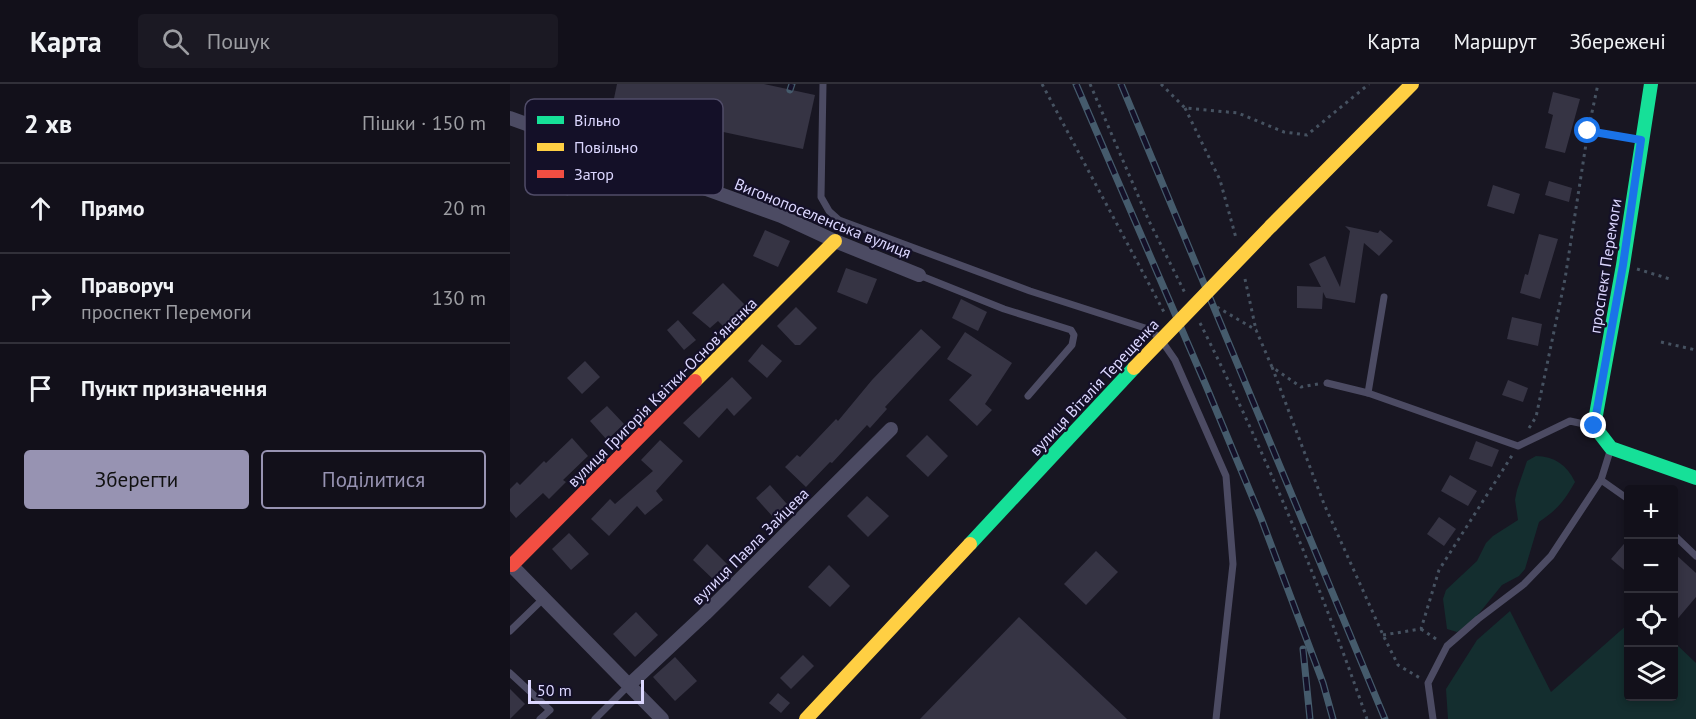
<!DOCTYPE html>
<html lang="uk">
<head>
<meta charset="utf-8">
<style>
	:root { --surface:#12101a; --page:#1b1923; --text:#f1f3f6; --muted:#9c9da2; --line:#313039; --accent:#9793b2 }
	body { margin:0; font-family:"PT Sans",sans-serif; background:var(--page); color:var(--text) }
	.controls { position:absolute; right:18px; bottom:18px; display:grid; overflow:hidden; border-radius:6px; box-shadow:0 3px 9px #0003 }
	.controls button { width:54px; height:54px; display:grid; place-items:center; padding:0; border:0; border-bottom:2px solid var(--line); background:var(--surface); color:var(--text); font:30px sans-serif }
	.scale { position:absolute; left:18px; bottom:15px; width:116px; box-sizing:border-box; padding-left:6px; border:3px solid #dcd7ff; border-top:0; font-size:16px; line-height:21px; white-space:nowrap; color:#dcd7ff; -webkit-text-stroke:4px #141028; paint-order:stroke }
	.stop { position:absolute; width:18px; height:18px; margin:-14px; border:4px solid #1a73e8; border-radius:50%; background:#fff }
	.stop.end { background:#1a73e8; border-color:#fff; box-shadow:0 2px 6px #0008 }
	.list { margin:0; padding:0; list-style:none }
	h2 { display:flex; justify-content:space-between; align-items:center; height:78px; margin:0; padding:0 24px; font-size:26px }
	h2 small { font-size:20px; font-weight:400; color:var(--muted) }
	.list li { display:grid; grid-template-columns:39px 1fr auto; gap:18px; align-items:center; box-sizing:border-box; height:90px; padding:0 24px; border-top:2px solid var(--line) }
	.list b { display:block; font-size:22px; white-space:nowrap }
	.list p { margin:0; font-size:20px; white-space:nowrap; color:var(--muted) }
	.list em { font-size:20px; font-style:normal; color:var(--muted) }
	.actions { display:flex; gap:12px; padding:18px 24px }
	.actions a { flex:1; padding:14px 0; border:2px solid var(--accent); border-radius:6px; text-align:center; font-size:21px; color:var(--accent) }
	.actions .main { background:var(--accent); color:#111 }
	.icon { flex:none; width:33px; height:33px; fill:none; stroke:currentColor; stroke-width:2; stroke-linecap:round; stroke-linejoin:round }
	.map { position:relative; flex:none; width:1186px; height:635px; overflow:hidden }
	header { display:flex; align-items:center; gap:36px; box-sizing:border-box; height:84px; padding:0 30px; background:var(--surface); border-bottom:2px solid var(--line) }
	header strong { font-size:28px }
	nav { display:flex; gap:33px; margin-inline-start:auto; font-size:21px }
	.search { width:420px; height:54px; background:var(--page); display:flex; align-items:center; gap:15px; box-sizing:border-box; padding:0 21px; border-radius:6px; color:var(--muted); font-size:22px }
	main { display:flex }
	aside { flex:1; background:var(--surface) }
	.map>svg:first-child { display:block }
	.green { fill:#142e2f }
	.building { fill:#363444 }
	.lines { fill:none; stroke-linecap:round; stroke-linejoin:round }
	.path { stroke:#465261; stroke-width:3; stroke-dasharray:3 4.5; stroke-linecap:butt }
	.lane { stroke:#4c4b63; stroke-width:7 }
	.street { stroke:#4c4b63; stroke-width:14 }
	.fast { stroke:#16e098; stroke-width:14 }
	.slow { stroke:#ffcf43; stroke-width:14 }
	.jam { stroke:#f24e42; stroke-width:14 }
	.rail-casing { stroke:#455b6c; stroke-width:7 }
	.rail { stroke:#141028; stroke-width:4.5; stroke-dasharray:14; stroke-linecap:butt }
	.slow-bridge { stroke:#ffcf43; stroke-width:14 }
	.route { stroke:#1a73e8; stroke-width:8 }
	.labels { text-anchor:middle; stroke-width:4.5; stroke-linejoin:round; paint-order:stroke }
	.street-label { font-size:16px; fill:#dcd7ff; stroke:#141028 }
	.key { fill:#141028; stroke:#504c68; stroke-width:1.5 }
	.key-label { font-size:16px; fill:#dcd7ff }
</style>
</head>
<body>
<header>
<strong>Карта</strong>
<div class="search"><svg class="icon" aria-label="search" viewBox="0 0 24 24"><circle cx="10" cy="10" r="6"/><path d="M15 15l6 6"/></svg>Пошук</div>
<nav><a>Карта</a><a>Маршрут</a><a>Збережені</a></nav>
</header>
<main>
<aside>
<h2>2 хв<small>Пішки · 150 m</small></h2>
<ul class="list">
<li><svg class="icon" aria-label="ahead" viewBox="0 0 24 24"><path d="M12 20V5M6 11l6-6 6 6"/></svg><div><b>Прямо</b></div><em>20 m</em></li>
<li><svg class="icon" aria-label="right" viewBox="0 0 24 24"><path d="M7 20v-9h11M14 6l5 5-5 5"/></svg><div><b>Праворуч</b><p>проспект Перемоги</p></div><em>130 m</em></li>
<li><svg class="icon" aria-label="arrive" viewBox="0 0 24 24"><path d="M6 21V4h12l-3 4 3 4H6"/></svg><div><b>Пункт призначення</b></div></li>
</ul>
<div class="actions"><a class="main">Зберегти</a><a>Поділитися</a></div>
</aside>
<div class="map">
<svg width="1186" height="635" viewBox="0 0 1186 635">
	<rect width="100%" height="100%" fill="#181622"/>
	<!-- green -->
	<g class="green">
		<path d="M1026,372C1044,372 1057,381 1065,398C1054,417 1048,425 1029,438L1015,485L1009,492L992,501L962,538L947,548L937,545L933,515L936,506L967,477L976,459L983,452L1008,436L1005,416L1007,406L1017,377Z"/>
		<path d="M1000,527L1041,608L1118,540V612H1164V558L1186,579V635H938L936,605L967,556Z"/>
	</g>
	<!-- building -->
	<g class="building">
		<path d="M107,0H254L305,11L293,65L102,24Z"/>
		<path d="M1043,8L1070,15L1055,69L1035,64L1043,31L1038,29Z"/>
		<path d="M38,70L68,81L58,112L27,101Z"/>
		<path d="M1039,97L1062,104L1059,118L1035,111Z"/>
		<path d="M983,101L1010,110L1004,130L977,122Z"/>
		<path d="M835,142L868,149L870,146L883,157L869,172L854,159L845,219L816,214L813,208L812,225L787,224V202L811,203L799,180L815,172L830,203L840,147Z"/>
		<path d="M255,146L280,157L268,183L243,172Z"/>
		<path d="M1029,150L1048,155L1030,215L1010,209L1015,190L1018,191Z"/>
		<path d="M336,184L367,195L357,220L327,208Z"/>
		<path d="M213,199L236,222L214,243L208,237L200,244L182,229Z"/>
		<path d="M451,215L477,228L468,247L442,234Z"/>
		<path d="M286,223L307,244L290,261H285L267,242Z"/>
		<path d="M1002,233L1032,240L1028,262L997,255Z"/>
		<path d="M168,236L186,256L174,266L157,246Z"/>
		<path d="M411,245L431,263L375,323L377,325L360,344L357,341L322,379L320,378L296,403L275,383L287,371L290,373L326,335L328,337L362,296Z"/>
		<path d="M455,248L502,279L475,320L482,326L467,342L439,316L462,291L437,275Z"/>
		<path d="M252,260L272,277L257,294L238,277Z"/>
		<path d="M75,277L90,293L72,310L57,294Z"/>
		<path d="M222,293L242,314L224,332L217,324L189,354L173,339Z"/>
		<path d="M998,296L1018,304L1013,318L992,311Z"/>
		<path d="M97,322L114,340L97,356L80,337Z"/>
		<path d="M417,351L438,372L418,393L396,372Z"/>
		<path d="M62,354L78,372L53,396L56,398L39,415L33,409L6,434L0,427V405L7,398L10,401L34,377L36,379Z"/>
		<path d="M150,356L173,377L146,407L153,416L135,431L127,422L99,452L81,435L100,415L105,420L143,387L131,376Z"/>
		<path d="M966,357L989,366L982,383L959,375Z"/>
		<path d="M940,391L967,407L958,422L931,407Z"/>
		<path d="M260,401L277,420L263,433L246,414Z"/>
		<path d="M357,412L379,432L358,453L337,432Z"/>
		<path d="M929,433L946,445L934,462L917,450Z"/>
		<path d="M59,449L79,470L61,486L42,465Z"/>
		<path d="M1119,454V490L1101,475Z"/>
		<path d="M197,460L219,482L205,497L183,476Z"/>
		<path d="M586,467L608,488L576,521L554,500Z"/>
		<path d="M1164,469L1186,489V513L1164,539Z"/>
		<path d="M319,481L340,502L320,523L298,503Z"/>
		<path d="M126,528L148,551L125,573L103,550Z"/>
		<path d="M509,533L617,635H410Z"/>
		<path d="M293,571L304,582L281,605L270,594Z"/>
		<path d="M165,573L187,597L165,617L143,593Z"/>
		<path d="M0,605L15,620L0,635Z"/>
		<path d="M268,609L280,619L271,629L259,619Z"/>
	</g>
	<g class="lines">
		<!-- path -->
		<g class="path">
			<path d="M532,0L654,228"/>
			<path d="M580,0L639,137L675,209"/>
			<path d="M651,0L675,24L728,29L774,48L797,51L859,0"/>
			<path d="M675,24L710,96L726,154"/>
			<path d="M1078,47L1118,53"/>
			<path d="M1127,185L1160,195"/>
			<path d="M735,195L746,246"/>
			<path d="M707,223L746,246L762,283L791,303L808,300"/>
			<path d="M690,239C754,366 810,500 857,635"/>
			<path d="M1151,258L1186,266"/>
			<path d="M762,283L814,420L873,551L888,581L910,594"/>
			<path d="M1019,344L1026,333L1055,195L1078,47L1088,0"/>
			<path d="M911,545L929,557"/>
			<path d="M873,551L911,545L929,486L1003,370"/>
		</g>
		<!-- lane -->
		<g class="lane">
			<path d="M313,0L311,113L319,127L329,136L520,207L635,244L649,253L665,276L716,392L723,480L706,635"/>
			<path d="M409,191L494,225L561,246L564,251L562,261L518,312"/>
			<path d="M817,299L858,309L1008,362L1060,337L1083,342"/>
			<path d="M858,309L874,213"/>
			<path d="M1091,396L1118,415"/>
			<path d="M1164,451L1186,472"/>
			<path d="M0,547L34,514"/>
			<path d="M0,589L40,626L30,635"/>
			<path d="M85,635L119,601"/>
			<path d="M923,635L918,599L937,562L968,535L1014,500L1041,472L1091,396L1101,364"/>
		</g>
		<!-- street -->
		<g class="street">
			<path d="M0,34L271,132L325,157L409,191"/>
			<path d="M0,480L152,635"/>
			<path d="M119,601L195,530L381,345"/>
		</g>
		<!-- fast -->
		<g class="fast">
			<path d="M1141,0L1113,181L1084,342L1101,364L1186,394"/>
			<path d="M460,460L624,284"/>
		</g>
		<!-- slow -->
		<g class="slow">
			<path d="M761,142L902,0"/>
			<path d="M185,297L325,157"/>
			<path d="M296,635L460,460"/>
		</g>
		<!-- jam -->
		<path class="jam" d="M2,481L185,297"/>
		<!-- rail casing -->
		<g class="rail-casing">
			<g id="rail">
				<path d="M566,0L697,304L751,434L813,599L823,635"/>
				<path d="M611,0L875,635"/>
				<path d="M280,6L282,0"/>
				<path d="M793,565L800,635"/>
			</g>
		</g>
		<!-- rail -->
		<use href="#rail" class="rail"/>
		<!-- slow-bridge -->
		<path class="slow-bridge" d="M624,284L761,142"/>
	</g>
	<g class="lines">
		<!-- route -->
		<path class="route" d="M1078,47L1131,56L1113,181L1084,342"/>
	</g>
	<g class="labels">
		<!-- street labels -->
		<g class="street-label">
			<text transform="translate(313 134) rotate(22)" y="6">Вигонопоселенська вулиця</text>
			<text transform="translate(1095 182) rotate(-81)" y="6">проспект Перемоги</text>
			<text transform="translate(584 303) rotate(-47)" y="6">вулиця Віталія Терещенка</text>
			<text transform="translate(152 308) rotate(-45)" y="6">вулиця Григорія Квітки-Основʼяненка</text>
			<text transform="translate(240 462) rotate(-45)" y="6">вулиця Павла Зайцева</text>
		</g>
	</g>
	<!-- legend -->
	<rect x="15" y="15" width="198" height="96" rx="9" class="key"/>
	<rect x="27" y="32" width="27" height="8" fill="#16e098"/>
	<rect x="27" y="59" width="27" height="8" fill="#ffcf43"/>
	<rect x="27" y="86" width="27" height="8" fill="#f24e42"/>
	<g class="key-label">
		<text x="64" y="42">Вільно</text>
		<text x="64" y="69">Повільно</text>
		<text x="64" y="96">Затор</text>
	</g>
</svg>
<div class="controls">
<button>+</button>
<button>−</button>
<button><svg class="icon" aria-label="locate" viewBox="0 0 24 24"><circle cx="12" cy="12" r="6"/><path d="M12 2v4M12 18v4M2 12h4M18 12h4"/></svg></button>
<button><svg class="icon" aria-label="layers" viewBox="0 0 24 24"><path d="M12 4l9 5-9 5-9-5zM3 14l9 5 9-5"/></svg></button>
</div>
<div class="scale">50 m</div>
<div class="stop" style="left:1078px;top:47px"></div>
<div class="stop end" style="left:1084px;top:342px"></div>
</div>
</main>
</body>
</html>
